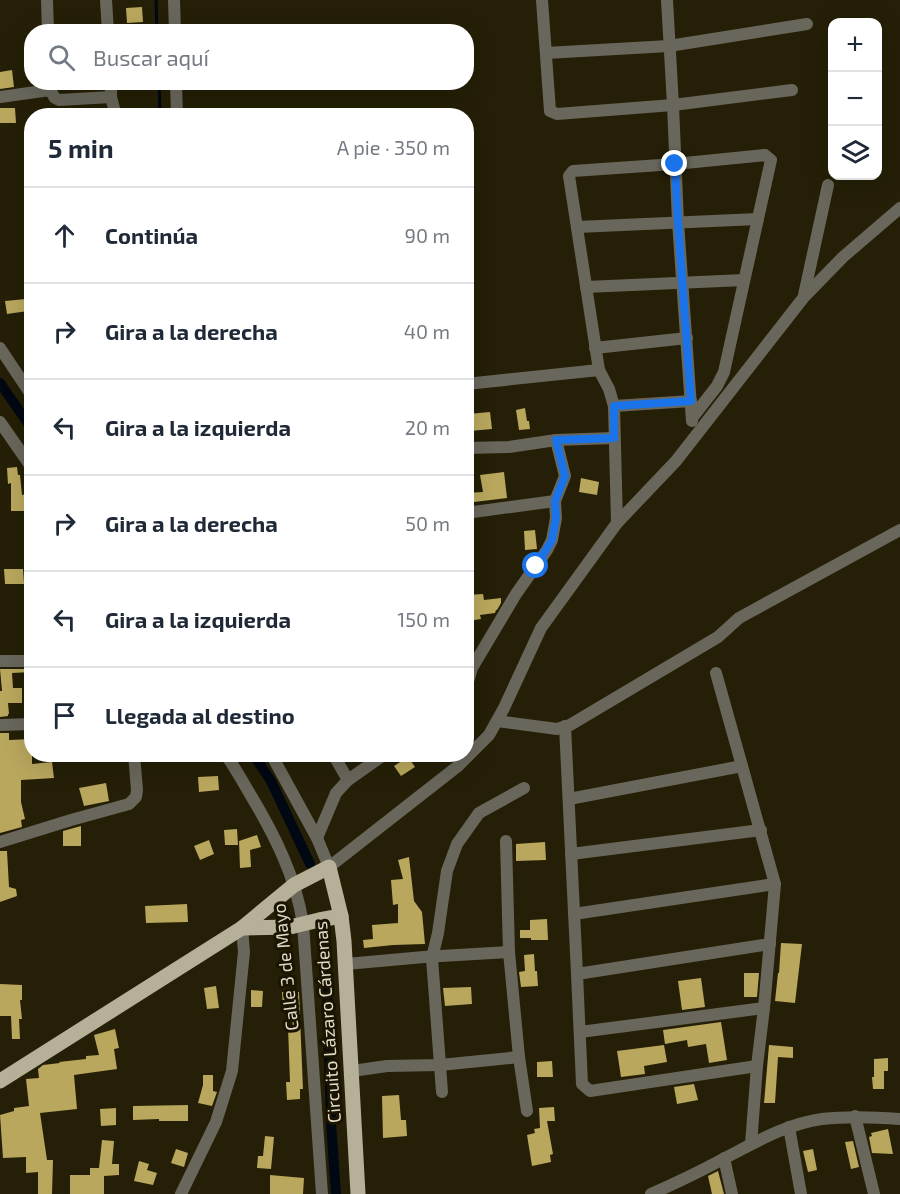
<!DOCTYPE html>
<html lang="es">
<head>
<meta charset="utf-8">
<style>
	:root { --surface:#fff; --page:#f2f2f3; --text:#1f2937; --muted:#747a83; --line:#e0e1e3 }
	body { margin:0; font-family:"Exo 2",sans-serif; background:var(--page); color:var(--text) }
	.controls { position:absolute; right:18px; top:18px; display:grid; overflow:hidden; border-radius:12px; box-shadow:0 6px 24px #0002 }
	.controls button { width:54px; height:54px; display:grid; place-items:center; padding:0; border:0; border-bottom:2px solid var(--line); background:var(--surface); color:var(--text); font:30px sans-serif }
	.stop { position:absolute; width:18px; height:18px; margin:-14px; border:4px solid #1a73e8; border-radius:50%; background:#fff }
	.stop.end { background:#1a73e8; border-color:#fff; box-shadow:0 2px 6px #0008 }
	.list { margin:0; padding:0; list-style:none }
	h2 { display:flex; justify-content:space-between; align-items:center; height:78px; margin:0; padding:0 24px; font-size:26px }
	h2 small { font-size:20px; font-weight:400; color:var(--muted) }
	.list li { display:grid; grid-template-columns:39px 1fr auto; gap:18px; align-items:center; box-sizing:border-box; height:96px; padding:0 24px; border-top:2px solid var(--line) }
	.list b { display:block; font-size:22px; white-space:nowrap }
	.list em { font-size:20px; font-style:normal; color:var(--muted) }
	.icon { flex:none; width:33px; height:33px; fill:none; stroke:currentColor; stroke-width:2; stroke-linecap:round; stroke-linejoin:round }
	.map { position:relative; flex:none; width:900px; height:1194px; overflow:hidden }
	.search { position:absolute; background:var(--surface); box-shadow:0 6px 24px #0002; left:24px; top:24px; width:450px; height:66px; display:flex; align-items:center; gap:15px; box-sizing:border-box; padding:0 21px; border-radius:24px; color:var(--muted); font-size:22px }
	.panel { position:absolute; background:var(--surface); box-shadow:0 6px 24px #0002; left:24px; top:108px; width:450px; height:654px; border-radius:24px }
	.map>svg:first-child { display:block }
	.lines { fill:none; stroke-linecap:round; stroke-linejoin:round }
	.stream { stroke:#000813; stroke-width:3 }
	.canal { stroke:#000813; stroke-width:10 }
	.building { fill:#b9a75d }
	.minor { stroke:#69675b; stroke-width:12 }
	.major { stroke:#b6b098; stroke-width:15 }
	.route { stroke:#1a73e8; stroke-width:8 }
	.labels { text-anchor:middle; stroke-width:6; stroke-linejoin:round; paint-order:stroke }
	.street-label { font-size:18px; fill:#dfdbcd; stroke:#1b1500 }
</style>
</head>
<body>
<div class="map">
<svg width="900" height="1194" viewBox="0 0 900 1194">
	<rect width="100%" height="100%" fill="#241f06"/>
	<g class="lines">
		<!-- stream -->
		<g class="stream">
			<path d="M156,0L157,32"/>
			<path d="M159,82L160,116"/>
		</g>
		<!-- canal -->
		<g class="canal">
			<path d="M0,383L32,429"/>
			<path d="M253,754L271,781L310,864"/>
			<path d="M325,919L331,1123L336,1194"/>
		</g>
	</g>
	<!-- building -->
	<g class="building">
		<path d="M142,7L143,22L127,23L126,8Z"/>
		<path d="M12,70L14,87L0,89V72Z"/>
		<path d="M0,108H15L16,123H0Z"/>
		<path d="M26,299L28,311L7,314L5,301Z"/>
		<path d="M525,408L527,421H529L530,429L519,430L516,410Z"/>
		<path d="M490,412L492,429L470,431L468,414Z"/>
		<path d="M17,467L18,475H20L22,495L26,494V511H11V483L8,484L7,468Z"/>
		<path d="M504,472L507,498L466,503V493L483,492L480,475Z"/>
		<path d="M581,478L599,482L597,495L579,492Z"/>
		<path d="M535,530L537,549L525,550L524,531Z"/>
		<path d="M4,569H23L24,584H5Z"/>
		<path d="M483,594L484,600L501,598V603L497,610H496L495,613L480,615L481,619L468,621L466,595Z"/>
		<path d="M0,669H32V672L12,673L13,688H22V703H8L9,714H8V716L0,717V691H2Z"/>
		<path d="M0,733H9V740L32,739V764L52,762L54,778L21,780V802L25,819L21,820L22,827L0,833Z"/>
		<path d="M408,757L415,767L401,776L394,766Z"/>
		<path d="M218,776L219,790L199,792L198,777Z"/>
		<path d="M106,783L109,801L84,806L79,788Z"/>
		<path d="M81,826V846H63V831Z"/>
		<path d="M237,829L238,845H225L224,830Z"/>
		<path d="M257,835L261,847L250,850L251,867L240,868L239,841Z"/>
		<path d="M209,840L214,854L200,860L194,846Z"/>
		<path d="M545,842L546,860L516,861V844Z"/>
		<path d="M0,851H7L9,887L16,889L17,896L0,902Z"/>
		<path d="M409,857L414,901L422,912L425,944L393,945L364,948L363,940L373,939L372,925L398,923V904L393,905L391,880L403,879L398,860Z"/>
		<path d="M187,904L188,922L146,923L145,906Z"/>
		<path d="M547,919L548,940H531V938H520V930H530V920Z"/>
		<path d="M781,943L802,944L795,1003L775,1001L778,973H779Z"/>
		<path d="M534,954L535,971H537L538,986L521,987L519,972L525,971L524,955Z"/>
		<path d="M744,973H759L757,997H744Z"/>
		<path d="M701,978L705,1007L682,1010L678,981Z"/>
		<path d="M0,984L22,985V1000H20L22,1019H19L20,1039H12L11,1016H0Z"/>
		<path d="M216,986L219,1008L207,1009L204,988Z"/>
		<path d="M471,987L472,1004L445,1006L443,988Z"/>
		<path d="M251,990L263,991L262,1007H251Z"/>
		<path d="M282,992H299L303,1089H300V1099L287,1100L286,1082H290L288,1027H293L291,1006L283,1007Z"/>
		<path d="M721,1022L727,1060L709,1063L706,1044L688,1047L687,1040L665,1044L663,1030Z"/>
		<path d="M115,1029L119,1048L114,1049L117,1069L74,1075L77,1109L40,1113L47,1160H53L52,1194H38V1172L26,1173V1157L3,1158L0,1115L14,1111V1108L29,1106L26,1079L39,1078L38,1069L43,1065L60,1063L59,1062L86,1059V1056L99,1055L94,1035Z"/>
		<path d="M664,1045L667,1062L644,1066L645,1074L621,1077L617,1051Z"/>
		<path d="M769,1045L793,1047V1058L778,1057L775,1103H764Z"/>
		<path d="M888,1058V1071H884V1089H873L872,1077H874V1059Z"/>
		<path d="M552,1061L553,1077H537V1062Z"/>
		<path d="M203,1075H213V1091L217,1092L212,1106L198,1103L203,1085Z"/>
		<path d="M694,1084L698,1100L677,1104L674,1087Z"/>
		<path d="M399,1095L401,1120H406L407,1136L383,1138L382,1096Z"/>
		<path d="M188,1105V1121H159V1119L133,1120V1106Z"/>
		<path d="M554,1107L555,1121H547L553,1154L550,1155L551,1162L532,1166L527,1135L535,1133L534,1129L540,1128L539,1108Z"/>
		<path d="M116,1108V1125L101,1126L100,1109Z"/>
		<path d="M888,1129L893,1154L872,1153L869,1137L872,1136L871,1133Z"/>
		<path d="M265,1136L274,1137L271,1169L257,1168L258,1156H263Z"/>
		<path d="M102,1140L114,1141L112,1164H119V1175L104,1176V1194H70V1175H90V1168H99Z"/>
		<path d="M853,1141L859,1167L851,1169L845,1142Z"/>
		<path d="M176,1149L188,1153L184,1167L171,1163Z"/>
		<path d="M813,1149L817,1170L808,1172L803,1151Z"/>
		<path d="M139,1161L149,1164L147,1170L157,1173L153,1185L134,1181Z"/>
		<path d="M718,1171L724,1194H712L708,1176Z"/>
		<path d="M270,1175L304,1178L303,1194H270Z"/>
	</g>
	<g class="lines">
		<!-- minor -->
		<g class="minor">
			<path d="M47,0L48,32"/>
			<path d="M106,0L108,32"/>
			<path d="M174,0L175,32"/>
			<path d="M542,0L550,111L557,114L673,105L792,90"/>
			<path d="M667,0L673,105L678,222L692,421"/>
			<path d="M546,53L669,46L807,24"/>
			<path d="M111,82V97L116,116"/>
			<path d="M176,82L177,116"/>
			<path d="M0,97L50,90L55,98L59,100L111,97"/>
			<path d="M577,227L758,219"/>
			<path d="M586,287L744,280"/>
			<path d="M804,295L828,185"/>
			<path d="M0,348L32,396"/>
			<path d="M595,348L687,338"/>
			<path d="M466,384L599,370"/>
			<path d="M614,406L691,401"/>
			<path d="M0,422L32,468"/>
			<path d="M466,448L509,447L556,440L614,438"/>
			<path d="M466,513L555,501"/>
			<path d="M617,523L614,406L609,389L599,370L569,176L573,171L675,164L765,155L771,160L724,372L717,386L692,418"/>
			<path d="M0,661H32"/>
			<path d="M716,673L775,884L764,1008L757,1066L751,1144"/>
			<path d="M466,688L472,668L516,594L547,550L552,540L556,518L555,501L565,476L556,440"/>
			<path d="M497,721L557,729L570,725L718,637L739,618L900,530"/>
			<path d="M0,725L32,724"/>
			<path d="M565,726L577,974"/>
			<path d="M225,754C235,767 242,781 250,794C274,834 296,877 303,924L322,1194"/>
			<path d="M271,754L317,838L329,867L458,766L489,735L504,708L541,628L617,523L676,461L804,297L843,257L900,208"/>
			<path d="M333,754L348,780"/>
			<path d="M569,799L742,766"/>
			<path d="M317,838L336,793L348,780L385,754"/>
			<path d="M506,841L509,952L519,1057L527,1111"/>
			<path d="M0,842L71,820L129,804L136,797L137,790L134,754"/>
			<path d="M571,854L761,830"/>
			<path d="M574,914L775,884"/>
			<path d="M346,964L424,957L509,952"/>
			<path d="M580,1032L764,1008"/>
			<path d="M757,1066L590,1091L582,1084L577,974L770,944"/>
			<path d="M352,1071L387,1066L440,1065L519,1057"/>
			<path d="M442,1092L432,958L438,933L447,871L457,844L479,813L524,788"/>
			<path d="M855,1116L874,1194"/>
			<path d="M789,1127L801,1194"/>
			<path d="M724,1158L732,1194"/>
			<path d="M181,1194L216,1122L232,1071L244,952L242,928"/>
			<path d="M651,1194C676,1183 701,1171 725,1158C756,1142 786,1124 822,1119C848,1116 874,1117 900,1119"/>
		</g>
		<!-- major -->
		<g class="major">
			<path d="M242,928L290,927L319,920L341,916"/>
			<path d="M0,1081L242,928L294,885L329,867L341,916L344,941L358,1194"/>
		</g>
	</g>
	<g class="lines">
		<!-- route -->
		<path class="route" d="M536,566L552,540L556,518L555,501L565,476L556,440L614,438V406L691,401L678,222L675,164"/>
	</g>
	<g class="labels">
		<!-- street labels -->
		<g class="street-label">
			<text transform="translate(286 967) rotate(-96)" y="6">Calle 3 de Mayo</text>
			<text transform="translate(328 1022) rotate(-94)" y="6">Circuito Lázaro Cárdenas</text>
		</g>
	</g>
</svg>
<div class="controls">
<button>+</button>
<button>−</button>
<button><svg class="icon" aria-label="layers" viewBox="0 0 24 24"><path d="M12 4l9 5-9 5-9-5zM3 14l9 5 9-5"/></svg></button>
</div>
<div class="stop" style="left:536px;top:566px"></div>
<div class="stop end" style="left:675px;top:164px"></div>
<div class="search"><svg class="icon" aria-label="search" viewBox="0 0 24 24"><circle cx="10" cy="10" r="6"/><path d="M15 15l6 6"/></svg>Buscar aquí</div>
<section class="panel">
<h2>5 min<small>A pie · 350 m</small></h2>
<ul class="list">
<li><svg class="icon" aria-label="ahead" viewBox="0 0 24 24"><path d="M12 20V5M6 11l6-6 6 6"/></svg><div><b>Continúa</b></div><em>90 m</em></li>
<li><svg class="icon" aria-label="right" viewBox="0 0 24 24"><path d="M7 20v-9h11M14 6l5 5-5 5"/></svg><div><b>Gira a la derecha</b></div><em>40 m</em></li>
<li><svg class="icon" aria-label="left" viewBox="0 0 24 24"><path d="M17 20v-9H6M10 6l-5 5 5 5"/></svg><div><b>Gira a la izquierda</b></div><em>20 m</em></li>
<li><svg class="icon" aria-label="right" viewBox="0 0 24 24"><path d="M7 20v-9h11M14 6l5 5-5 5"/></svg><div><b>Gira a la derecha</b></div><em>50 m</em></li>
<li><svg class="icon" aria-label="left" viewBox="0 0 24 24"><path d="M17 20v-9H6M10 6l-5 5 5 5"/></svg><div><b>Gira a la izquierda</b></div><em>150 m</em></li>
<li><svg class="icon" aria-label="arrive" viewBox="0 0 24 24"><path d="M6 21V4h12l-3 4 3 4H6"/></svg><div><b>Llegada al destino</b></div></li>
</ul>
</section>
</div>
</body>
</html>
